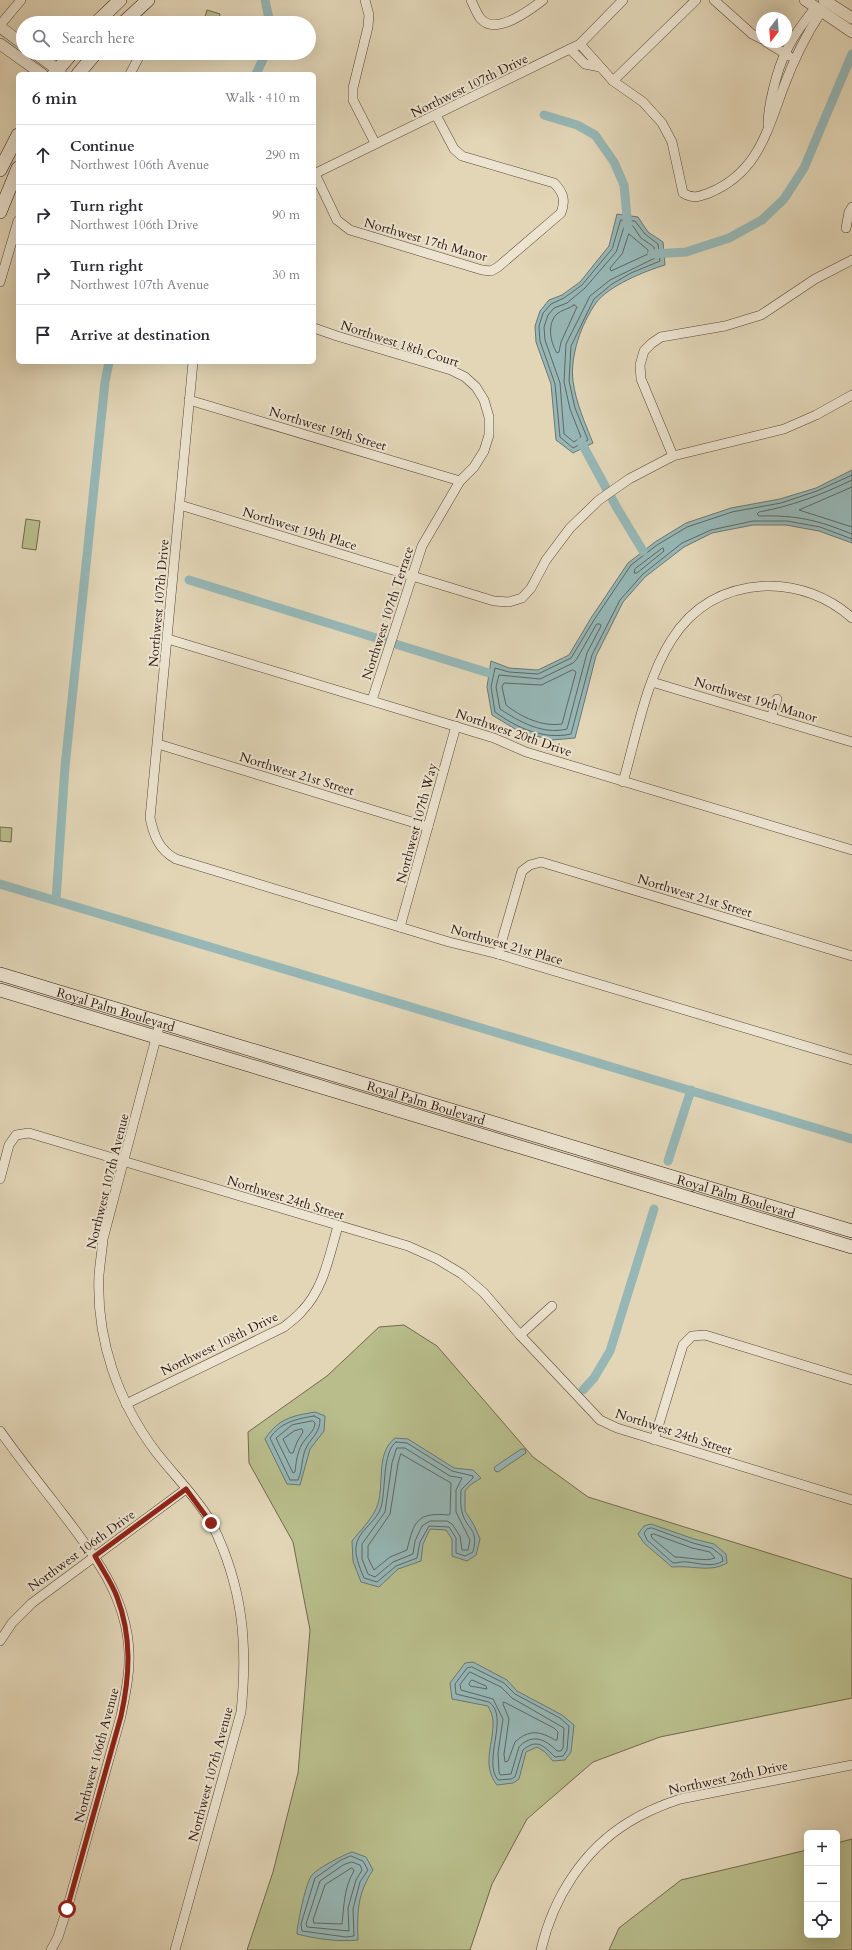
<!DOCTYPE html>
<html lang="en">
<head>
<meta charset="utf-8">
<style>
	:root { --surface:#fff; --page:#f2f2f3; --text:#2b2b33; --muted:#7c7c81; --line:#e1e1e2 }
	body { margin:0; font-family:Cardo,serif; background:var(--page); color:var(--text) }
	.controls { position:absolute; right:12px; bottom:12px; display:grid; overflow:hidden; border-radius:6px; box-shadow:0 4px 16px #0002 }
	.controls button { width:36px; height:36px; display:grid; place-items:center; padding:0; border:0; border-bottom:1px solid var(--line); background:var(--surface); color:var(--text); font:20px sans-serif }
	.compass { position:absolute; left:756px; top:12px; width:36px; height:36px; border-radius:50%; background:var(--surface); box-shadow:0 4px 16px #0002; rotate:196deg }
	.stop { position:absolute; width:12px; height:12px; margin:-9px; border:3px solid #8f2418; border-radius:50%; background:#fff }
	.stop.end { background:#8f2418; border-color:#fff; box-shadow:0 1px 4px #0008 }
	.list { margin:0; padding:0; list-style:none }
	h2 { display:flex; justify-content:space-between; align-items:center; height:52px; margin:0; padding:0 16px; font-size:17px }
	h2 small { font-size:13px; font-weight:400; color:var(--muted) }
	.list li { display:grid; grid-template-columns:26px 1fr auto; gap:12px; align-items:center; box-sizing:border-box; height:60px; padding:0 16px; border-top:1px solid var(--line) }
	.list b { display:block; font-size:15px; white-space:nowrap }
	.list p { margin:0; font-size:13px; white-space:nowrap; color:var(--muted) }
	.list em { font-size:13px; font-style:normal; color:var(--muted) }
	.icon { flex:none; width:22px; height:22px; fill:none; stroke:currentColor; stroke-width:2; stroke-linecap:round; stroke-linejoin:round }
	.map { position:relative; flex:none; width:852px; height:1950px; overflow:hidden }
	.search { position:absolute; background:var(--surface); box-shadow:0 4px 16px #0002; left:16px; top:16px; width:300px; height:44px; display:flex; align-items:center; gap:10px; box-sizing:border-box; padding:0 14px; border-radius:22px; color:var(--muted); font-size:15px }
	.panel { position:absolute; background:var(--surface); box-shadow:0 4px 16px #0002; left:16px; top:72px; width:300px; height:292px; border-radius:6px }
	.map>svg:first-child { display:block }
	.green { fill:#b8bd8b; stroke:#72694c }
	.water { fill:#96b7b6; stroke:#6b7673 }
	.lines { fill:none; stroke-linecap:round; stroke-linejoin:round }
	.shore { stroke:#606662; stroke-width:1 }
	.canal { stroke:#96b7b6; stroke-width:9 }
	.minor-casing { stroke:#594538; stroke-width:10 }
	.tertiary-casing { stroke:#594538; stroke-width:12 }
	.secondary-casing { stroke:#2b150e; stroke-width:14 }
	.minor { stroke:#ece4d0; stroke-width:9 }
	.tertiary { stroke:#ece4d0; stroke-width:11 }
	.secondary { stroke:#ece4d0; stroke-width:13 }
	.route { stroke:#8f2418; stroke-width:5 }
	.labels { text-anchor:middle; stroke-width:4; stroke-linejoin:round; paint-order:stroke }
	.street-label { font-size:13px; fill:#2b150e; stroke:#ece4d0 }
</style>
</head>
<body>
<div class="map">
<svg width="852" height="1950" viewBox="0 0 852 1950">
	<rect width="100%" height="100%" fill="#e2d6b7"/>
	<filter id="stains"><feTurbulence type="fractalNoise" baseFrequency=".005" numOctaves="4"/><feColorMatrix values="0 0 0 0 .2 0 0 0 0 .09 0 0 0 0 .02 0 0 0 .5 -.17"/></filter>
	<radialGradient id="worn" r=".72"><stop offset=".6" stop-color="#630" stop-opacity="0"/><stop offset="1" stop-color="#630" stop-opacity=".3"/></radialGradient>
	<!-- green -->
	<g class="green">
		<path d="M207,10L220,14L218,23H203Z"/>
		<path d="M26,519L40,521L36,550L22,548Z"/>
		<path d="M0,827L12,828L11,842L0,841Z"/>
		<path d="M404,1325L437,1346L533,1457L588,1497L852,1579V1698L660,1737L593,1762L527,1819L492,1884L470,1950H247L273,1872L298,1773L310,1630L293,1542L249,1463L248,1432L327,1376L379,1327Z"/>
		<path d="M852,1839V1950H609L619,1928L681,1880L807,1850V1935H837V1843Z"/>
	</g>
	<!-- water -->
	<g class="water">
		<path d="M617,214L638,217L648,232L663,242L665,265C645,271 608,286 596,303C581,324 570,356 573,381C576,403 585,423 593,443L573,453L556,440L551,384L536,342L535,326L540,311L549,300L562,295L580,282L609,246Z"/>
		<path d="M852,470V543L819,531L786,525H753L712,533L684,547L645,577L623,602L596,656L575,738L552,740L520,732L492,715L487,687L491,661L509,668L538,670L569,655L591,618L628,563L655,542L686,523L731,508L780,499L816,488Z"/>
		<path d="M315,1412L325,1416L324,1431L310,1449L300,1485L287,1484L265,1439C279,1418 292,1416 315,1412Z"/>
		<path d="M395,1438L408,1439L454,1468L473,1470L481,1478L470,1485L465,1491V1511L474,1525L480,1539L476,1555L467,1561L452,1556V1539L446,1530L430,1529L423,1544L421,1561L398,1569L379,1587L361,1582L353,1561L352,1541C360,1531 371,1520 376,1509C386,1487 374,1455 395,1438Z"/>
		<path d="M521,1449H525L526,1453L498,1472L495,1471L494,1468L496,1466Z"/>
		<path d="M651,1524L694,1539L714,1544L726,1554L727,1563C710,1573 692,1565 672,1567L644,1543L638,1534L644,1526Z"/>
		<path d="M473,1662L507,1680L517,1691L562,1715L574,1725L571,1752L565,1760L553,1761L545,1752L537,1747L526,1752L519,1779L513,1783L497,1785C481,1765 494,1743 493,1721C493,1716 490,1710 488,1706L452,1699L450,1683L465,1663Z"/>
		<path d="M352,1852L366,1857L373,1870C357,1894 357,1913 358,1940C338,1942 317,1939 297,1934C297,1924 306,1882 312,1875C318,1868 343,1855 352,1852Z"/>
	</g>
	<g class="lines">
		<!-- shore -->
		<g class="shore">
			<path d="M621,220L635,221L645,234L658,244L660,261L631,273L612,284L594,299L571,346L569,381L575,408L588,440L573,448L560,437L555,384L540,341L539,326L543,313L551,304L564,298L582,285L612,249Z"/>
			<path d="M625,225L633,226L641,238L654,247L655,258L610,280L590,296L566,344L564,382L570,409L581,437L574,442L564,434L560,383L545,340L544,327L548,315L554,308L567,303L585,288L616,252Z"/>
			<path d="M629,234L648,250V254L611,271L610,268L622,254Z"/>
			<path d="M574,305L577,307L561,342L559,352L557,353C550,342 547,323 557,314C561,310 569,309 574,305Z"/>
			<path d="M852,475L817,491L781,503L732,512L687,527L657,545L631,565L594,620L571,658L538,674L509,672L495,668L491,687L495,712C517,728 544,740 571,734L592,655L620,600L643,574L682,543L711,530L753,521H787L820,527L852,539"/>
			<path d="M852,480C821,495 792,506 759,512L757,514L759,516C797,515 817,520 852,534"/>
			<path d="M852,487L799,510L852,527"/>
			<path d="M663,548L664,551L637,573H634L635,569Z"/>
			<path d="M597,624H600L601,626L587,653L567,729C543,735 520,722 500,709L496,687L499,675L540,679L573,663L576,660Z"/>
			<path d="M573,670L576,672L562,724C542,727 521,717 506,705L502,687L504,683L541,685Z"/>
			<path d="M314,1416L320,1419C320,1432 313,1436 307,1446C301,1457 303,1469 298,1480H290L270,1438C281,1422 296,1419 314,1416Z"/>
			<path d="M313,1421L315,1423C315,1431 306,1437 302,1444C297,1453 296,1463 295,1472L293,1473L276,1438L292,1425Z"/>
			<path d="M302,1429L303,1432L297,1442L293,1453H290L283,1439L294,1431Z"/>
			<path d="M396,1442L407,1443L452,1471L473,1476V1478L461,1490C461,1496 460,1506 462,1512C467,1531 479,1527 473,1552L465,1556L456,1553V1538L449,1527L429,1526L420,1542L417,1558L396,1566L377,1582L364,1578C360,1568 353,1553 357,1542C361,1529 377,1521 381,1507C386,1491 382,1452 396,1442Z"/>
			<path d="M397,1448H405L450,1476L462,1478L456,1490V1512L470,1540L468,1550H462L460,1536L452,1524L447,1521H430L422,1526L415,1541L413,1554L393,1562L375,1577L368,1574L362,1559V1544L385,1512L392,1463Z"/>
			<path d="M401,1454L451,1483L450,1514L449,1515C417,1512 414,1521 407,1550L390,1557L374,1570L368,1558V1546L390,1514L398,1464Z"/>
			<path d="M652,1528L693,1543L712,1548L722,1556L723,1561C712,1568 699,1563 687,1562C682,1561 678,1563 673,1563L647,1540L644,1533L647,1529Z"/>
			<path d="M654,1534L692,1548L710,1552L715,1558C706,1562 686,1557 675,1557L652,1538L651,1535Z"/>
			<path d="M472,1667L504,1683L515,1694L560,1718L569,1726L567,1750L563,1756L555,1757C544,1746 537,1738 523,1750L515,1777L511,1779L498,1780C482,1760 510,1717 489,1702L456,1694L455,1684L467,1668Z"/>
			<path d="M470,1672L501,1687L512,1698L564,1728L563,1748L561,1751H557C545,1739 532,1733 519,1747L511,1774L500,1775L499,1772L498,1753L503,1719L493,1699L461,1690L460,1685Z"/>
			<path d="M472,1680L486,1686L487,1689L470,1686L469,1684Z"/>
			<path d="M504,1702L554,1728L558,1732L557,1740H555C540,1731 529,1729 515,1742L508,1761L505,1762L504,1754L509,1719L503,1704Z"/>
			<path d="M351,1856L363,1861L368,1870L360,1882L353,1909L354,1936L346,1937L302,1931L301,1924L315,1878L341,1860Z"/>
			<path d="M352,1862L360,1865L362,1870L356,1880L348,1908L349,1931L307,1927L306,1924L320,1881L343,1865Z"/>
			<path d="M352,1868L354,1871C344,1887 344,1906 342,1924L314,1923L313,1920L325,1885Z"/>
		</g>
		<!-- canal -->
		<g class="canal">
			<path d="M265,0L270,23"/>
			<path d="M256,74L266,53"/>
			<path d="M544,115L577,125L595,135L614,162L624,185L628,228"/>
			<path d="M652,254L686,252L729,238L762,220L784,199L804,168L852,54"/>
			<path d="M581,442L617,508L643,551"/>
			<path d="M189,580L489,673"/>
			<path d="M0,884L852,1139"/>
			<path d="M56,900L65,767L105,382L109,362"/>
			<path d="M668,1161L691,1090"/>
			<path d="M583,1390L594,1378L610,1351L654,1209"/>
		</g>
		<!-- minor casing -->
		<g class="minor-casing">
			<g id="minor">
				<path d="M365,0L369,15L368,27L353,88V100L375,143"/>
				<path d="M471,0C474,6 477,15 481,19C496,36 530,10 543,0"/>
				<path d="M714,0L752,34L762,39"/>
				<path d="M0,25L21,0"/>
				<path d="M766,42L789,56"/>
				<path d="M580,44L613,81L643,102L662,123L672,142L683,193C693,199 698,197 709,193C758,173 767,131 784,86C794,59 806,35 821,12"/>
				<path d="M570,49L585,64L600,67"/>
				<path d="M130,74L141,53"/>
				<path d="M613,81L696,0"/>
				<path d="M768,125C768,106 777,69 786,52C793,36 804,22 815,8"/>
				<path d="M314,174L580,44L623,0"/>
				<path d="M315,174L337,220L350,230L482,270L491,271L498,267L561,213C566,200 563,192 554,183L462,156L454,149L436,115"/>
				<path d="M846,228L849,212L852,207"/>
				<path d="M0,282L18,221"/>
				<path d="M314,328L337,336L451,370L465,377L476,387L484,400L489,417V435L484,451L474,467L460,481L422,546L372,700"/>
				<path d="M193,362L150,818C154,836 159,850 176,859L449,942L498,954L852,1060"/>
				<path d="M189,400L460,481"/>
				<path d="M673,456L641,379L640,365L644,351L652,343L661,337L725,326L761,315L815,279L852,260"/>
				<path d="M180,505L494,601L509,602L522,598L531,588L546,560L570,528L599,500L629,479L673,456L784,429L816,415L852,395"/>
				<path d="M168,639L494,738L526,752L852,850"/>
				<path d="M652,682L852,742"/>
				<path d="M771,718L777,699"/>
				<path d="M158,744L428,827"/>
				<path d="M623,782C647,699 658,591 766,586C797,585 829,597 852,618"/>
				<path d="M400,927L456,726"/>
				<path d="M498,954L522,871L530,865L541,862L852,956"/>
				<path d="M160,1023L103,1239C102,1251 100,1263 99,1275C96,1339 118,1402 156,1452C173,1474 200,1501 212,1524C243,1587 248,1644 241,1712L175,1950"/>
				<path d="M0,1179L9,1145L16,1135L29,1133L408,1246L437,1259L462,1274L484,1293L520,1335L600,1420L617,1428L852,1500"/>
				<path d="M520,1335L552,1306"/>
				<path d="M126,1404L284,1327C290,1322 297,1317 302,1311C324,1288 329,1256 338,1226"/>
				<path d="M0,1431C17,1455 35,1478 53,1501C88,1547 127,1592 129,1653C130,1674 125,1695 121,1716L67,1909L58,1937L51,1950"/>
				<path d="M654,1440L683,1345L692,1336L705,1335L852,1380"/>
				<path d="M0,1641L12,1623L32,1603L186,1489"/>
				<path d="M541,1950C553,1898 583,1850 629,1822C645,1812 662,1805 680,1799L852,1765"/>
			</g>
		</g>
		<!-- tertiary casing -->
		<g class="tertiary-casing">
			<g id="tertiary">
				<path d="M805,0L852,32"/>
				<path d="M824,0L852,18"/>
				<path d="M0,27L23,44"/>
				<path d="M0,44L42,74"/>
				<path d="M35,53L58,70L61,74"/>
			</g>
		</g>
		<!-- secondary casing -->
		<g class="secondary-casing">
			<g id="secondary">
				<path d="M96,23L120,0"/>
				<path d="M123,23L148,0"/>
				<path d="M54,74L72,53"/>
				<path d="M78,74L96,53"/>
				<path d="M0,170L18,135"/>
				<path d="M0,212L18,168"/>
				<path id="s1" d="M0,974L852,1231"/>
				<path d="M0,990L852,1247"/>
			</g>
		</g>
		<!-- minor -->
		<use href="#minor" class="minor"/>
		<!-- tertiary -->
		<use href="#tertiary" class="tertiary"/>
		<!-- secondary -->
		<use href="#secondary" class="secondary"/>
	</g>
	<g class="lines">
		<!-- route -->
		<path class="route" d="M67,1909L121,1716C130,1675 132,1637 117,1597C112,1583 102,1569 95,1556L186,1489L211,1523"/>
	</g>
	<g class="labels">
		<!-- street labels -->
		<g class="street-label">
			<text transform="translate(469 85) rotate(-26)" y="5">Northwest 107th Drive</text>
			<text transform="translate(426 239) rotate(16)" y="5">Northwest 17th Manor</text>
			<text transform="translate(400 343) rotate(18)" y="5">Northwest 18th Court</text>
			<text transform="translate(328 428) rotate(17)" y="5">Northwest 19th Street</text>
			<text transform="translate(300 528) rotate(17)" y="5">Northwest 19th Place</text>
			<text transform="translate(158 603) rotate(-85)" y="5">Northwest 107th Drive</text>
			<text transform="translate(387 613) rotate(-72)" y="5">Northwest 107th Terrace</text>
			<text transform="translate(756 699) rotate(17)" y="5">Northwest 19th Manor</text>
			<text transform="translate(514 732) rotate(19)" y="5">Northwest 20th Drive</text>
			<text transform="translate(297 773) rotate(17)" y="5">Northwest 21st Street</text>
			<text transform="translate(416 823) rotate(-75)" y="5">Northwest 107th Way</text>
			<text transform="translate(695 895) rotate(17)" y="5">Northwest 21st Street</text>
			<text transform="translate(507 944) rotate(16)" y="5">Northwest 21st Place</text>
			<text dy="5" stroke="none"><textPath href="#s1" startOffset="121">Royal Palm Boulevard</textPath></text>
			<text dy="5" stroke="none"><textPath href="#s1" startOffset="445">Royal Palm Boulevard</textPath></text>
			<text transform="translate(107 1181) rotate(-76)" y="5">Northwest 107th Avenue</text>
			<text dy="5" stroke="none"><textPath href="#s1" startOffset="769">Royal Palm Boulevard</textPath></text>
			<text transform="translate(286 1197) rotate(17)" y="5">Northwest 24th Street</text>
			<text transform="translate(219 1343) rotate(-26)" y="5">Northwest 108th Drive</text>
			<text transform="translate(674 1431) rotate(18)" y="5">Northwest 24th Street</text>
			<text transform="translate(81 1550) rotate(-36)" y="5">Northwest 106th Drive</text>
			<text transform="translate(96 1755) rotate(-75)" y="5">Northwest 106th Avenue</text>
			<text transform="translate(210 1774) rotate(-75)" y="5">Northwest 107th Avenue</text>
			<text transform="translate(728 1777) rotate(-12)" y="5">Northwest 26th Drive</text>
		</g>
	</g>
	<rect width="100%" height="100%" filter="url(#stains)"/>
	<rect width="100%" height="100%" fill="url(#worn)"/>
</svg>
<div class="controls">
<button>+</button>
<button>−</button>
<button><svg class="icon" aria-label="locate" viewBox="0 0 24 24"><circle cx="12" cy="12" r="6"/><path d="M12 2v4M12 18v4M2 12h4M18 12h4"/></svg></button>
</div>
<svg class="compass" viewBox="-18 -18 36 36"><path d="M0-13l5 13h-10z" fill="#e53935"/><path d="M0 13l5-13h-10z" fill="#7c7c81"/></svg>
<div class="stop" style="left:67px;top:1909px"></div>
<div class="stop end" style="left:211px;top:1523px"></div>
<div class="search"><svg class="icon" aria-label="search" viewBox="0 0 24 24"><circle cx="10" cy="10" r="6"/><path d="M15 15l6 6"/></svg>Search here</div>
<section class="panel">
<h2>6 min<small>Walk · 410 m</small></h2>
<ul class="list">
<li><svg class="icon" aria-label="ahead" viewBox="0 0 24 24"><path d="M12 20V5M6 11l6-6 6 6"/></svg><div><b>Continue</b><p>Northwest 106th Avenue</p></div><em>290 m</em></li>
<li><svg class="icon" aria-label="right" viewBox="0 0 24 24"><path d="M7 20v-9h11M14 6l5 5-5 5"/></svg><div><b>Turn right</b><p>Northwest 106th Drive</p></div><em>90 m</em></li>
<li><svg class="icon" aria-label="right" viewBox="0 0 24 24"><path d="M7 20v-9h11M14 6l5 5-5 5"/></svg><div><b>Turn right</b><p>Northwest 107th Avenue</p></div><em>30 m</em></li>
<li><svg class="icon" aria-label="arrive" viewBox="0 0 24 24"><path d="M6 21V4h12l-3 4 3 4H6"/></svg><div><b>Arrive at destination</b></div></li>
</ul>
</section>
</div>
</body>
</html>
